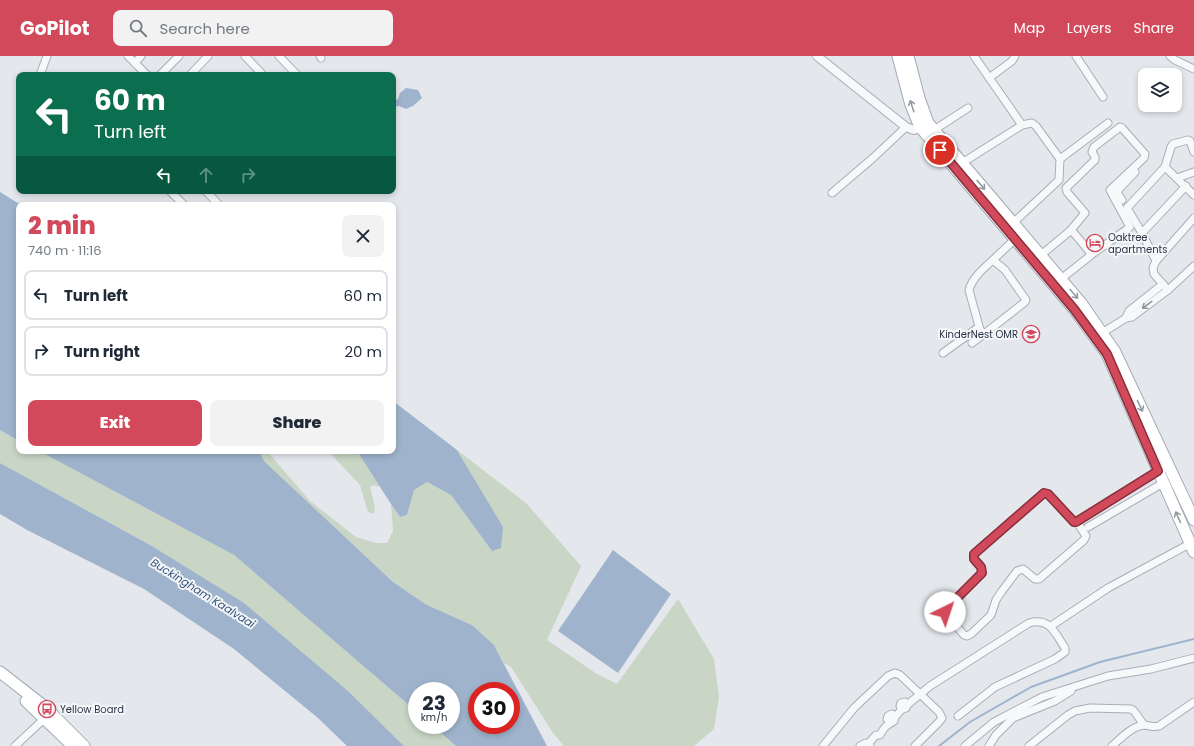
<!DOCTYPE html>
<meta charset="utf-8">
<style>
:root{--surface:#fff;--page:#f2f2f3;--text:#1f2937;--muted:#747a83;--line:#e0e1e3;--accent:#d1495b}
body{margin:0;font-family:Poppins,sans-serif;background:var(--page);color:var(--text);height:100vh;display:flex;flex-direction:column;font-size:15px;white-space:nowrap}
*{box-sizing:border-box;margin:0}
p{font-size:13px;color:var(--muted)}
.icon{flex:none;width:22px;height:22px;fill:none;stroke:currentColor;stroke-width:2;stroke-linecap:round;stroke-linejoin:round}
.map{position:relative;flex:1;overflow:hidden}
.panel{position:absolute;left:16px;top:146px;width:380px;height:252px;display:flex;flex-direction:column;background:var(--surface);border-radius:8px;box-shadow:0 2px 6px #0003}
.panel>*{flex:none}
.guide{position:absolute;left:16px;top:16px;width:380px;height:122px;border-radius:8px;box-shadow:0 2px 6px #0003;background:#0b6e4f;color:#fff;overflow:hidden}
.tools{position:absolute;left:1138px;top:12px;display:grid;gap:8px}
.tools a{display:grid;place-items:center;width:44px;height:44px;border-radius:8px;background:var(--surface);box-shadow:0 2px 6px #0003;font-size:20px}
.speed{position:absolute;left:408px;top:626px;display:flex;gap:8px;font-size:20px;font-weight:700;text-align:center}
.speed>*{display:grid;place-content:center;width:52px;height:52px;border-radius:50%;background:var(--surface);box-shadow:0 2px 6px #0003;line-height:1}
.speed small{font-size:10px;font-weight:400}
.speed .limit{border:6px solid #d22;background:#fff;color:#111}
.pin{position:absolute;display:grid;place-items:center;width:34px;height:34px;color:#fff;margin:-17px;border:2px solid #fff;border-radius:50%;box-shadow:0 1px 4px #0007}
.me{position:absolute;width:44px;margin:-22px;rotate:41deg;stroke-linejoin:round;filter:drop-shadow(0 0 3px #0008)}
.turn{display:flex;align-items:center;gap:14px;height:84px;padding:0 12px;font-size:18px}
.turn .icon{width:52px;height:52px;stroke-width:2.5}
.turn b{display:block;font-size:28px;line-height:34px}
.lanes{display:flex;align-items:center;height:38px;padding:0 12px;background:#0003;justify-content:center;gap:20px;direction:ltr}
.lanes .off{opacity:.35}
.round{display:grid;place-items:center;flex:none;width:42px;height:42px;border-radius:8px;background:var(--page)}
.overview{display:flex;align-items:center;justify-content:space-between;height:68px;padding:0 12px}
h1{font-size:24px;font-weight:800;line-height:30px;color:var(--accent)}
.button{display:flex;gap:8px;margin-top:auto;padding:8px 12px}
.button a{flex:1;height:46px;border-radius:8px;background:var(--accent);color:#fff;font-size:16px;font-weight:800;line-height:46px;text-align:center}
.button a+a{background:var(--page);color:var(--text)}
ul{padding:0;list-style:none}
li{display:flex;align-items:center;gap:12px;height:50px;margin:0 8px 6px;padding:0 4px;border:2px solid var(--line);border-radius:8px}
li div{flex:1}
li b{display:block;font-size:15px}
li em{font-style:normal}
header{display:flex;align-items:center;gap:24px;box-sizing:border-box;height:56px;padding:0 20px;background:var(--accent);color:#fff}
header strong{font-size:19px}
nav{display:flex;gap:22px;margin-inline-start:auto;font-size:14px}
.search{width:280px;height:36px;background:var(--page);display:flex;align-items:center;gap:10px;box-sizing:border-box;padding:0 14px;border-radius:8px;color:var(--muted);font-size:15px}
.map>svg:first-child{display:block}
.green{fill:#c9d6c5}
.water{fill:#9fb4cc;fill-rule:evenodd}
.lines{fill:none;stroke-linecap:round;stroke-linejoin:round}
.stream{stroke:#9fb4cc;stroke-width:2}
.minor-casing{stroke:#a9aeb7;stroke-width:9}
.tertiary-casing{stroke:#a9aeb7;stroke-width:10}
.primary-casing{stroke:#a3abb8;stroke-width:13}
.minor{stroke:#f7f8fa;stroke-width:7}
.tertiary{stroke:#f7f8fa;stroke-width:8}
.primary{stroke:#fff;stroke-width:11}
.oneway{stroke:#959aa2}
.oneway2{stroke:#9196a0}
.route-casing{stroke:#882f3b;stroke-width:10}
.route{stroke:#d1495b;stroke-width:7}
.labels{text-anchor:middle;stroke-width:4;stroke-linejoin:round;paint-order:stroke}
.poi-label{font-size:10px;fill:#2b3445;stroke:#f4f6f9;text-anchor:start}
.water-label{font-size:11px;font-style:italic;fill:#34527a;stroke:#f4f6f9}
</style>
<header>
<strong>GoPilot</strong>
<div class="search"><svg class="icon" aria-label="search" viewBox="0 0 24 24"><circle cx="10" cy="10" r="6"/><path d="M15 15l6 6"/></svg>Search here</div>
<nav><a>Map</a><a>Layers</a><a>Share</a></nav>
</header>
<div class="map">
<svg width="1194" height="690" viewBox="0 0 1194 690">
<rect width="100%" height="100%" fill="#e4e7ec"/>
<g class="green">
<path d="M0,374l19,11v10h20l195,104 183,157v13h15l24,21h-52l-56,-55 -105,-88 -91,-57 -152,-83z"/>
<path d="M457,394l69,53 55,63 -34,74 50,34 20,10 61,-85 36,60 5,38 -5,32 -20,17h-130l-11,-13 -42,-66 -7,-4 -10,-18 -22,-20 -45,-20 -34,-23 -129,-121 -5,-10h8l43,50 46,36 20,6h11l6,-12 -2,-27 9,13 7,-2 7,-26 13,-7 24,13 41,56 -16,-69z"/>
<path d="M328,395h29l23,36 -7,-2 -3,2 5,20 -1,7 -6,-2 -8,-27z"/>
</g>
<g class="water">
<path d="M406,32l12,2 4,8 -9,8 -7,3 -7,-3 -6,1v-6l5,-2 2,-6z"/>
<path d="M0,136l21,13h-2v236l-19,-11z"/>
<path d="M393,345l64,49 46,77 -2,21 -9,3 -41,-56 -24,-13 -13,8 -7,25 -7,2 -9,-13 -34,-53h36z"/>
<path d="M39,395h220l5,10 129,121 34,23 45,20 22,20 53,101h-91l-24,-21h19v-34h-34v21l-183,-157zM477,635h34v34h-34z"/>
<path d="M0,407l152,83 92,57 104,88 56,55h-57l-29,-28 -84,-69 -90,-60 -117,-59 -27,-16z"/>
<path d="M613,494l58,44 -53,79 -60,-42z"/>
</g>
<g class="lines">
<path class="stream" d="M939,690l31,-24 61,-35 69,-25 94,-23"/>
<defs>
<g id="minor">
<path d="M128,0l19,19"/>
<path d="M245,0l18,19"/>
<path d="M279,0l18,19"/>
<path d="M320,0l1,2"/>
<path d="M974,0l48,69 10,-2 4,3 24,33 -1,21 -46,43"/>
<path d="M1076,0l27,41"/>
<path d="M1170,0l5,4 19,9"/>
<path d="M135,7l6,-7"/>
<path d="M40,19l7,-19"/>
<path d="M160,19l19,-19"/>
<path d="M190,19l18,-19"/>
<path d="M989,22l23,-17 3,-5"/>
<path d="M934,74l34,-22"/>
<path d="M1060,103l48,-36"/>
<path d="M962,107l60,-38"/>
<path d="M1165,111l29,28"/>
<path d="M1177,122l17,-6"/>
<path d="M170,135l14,14"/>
<path d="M206,135l13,14"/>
<path d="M832,137l41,-35 33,-31"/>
<path d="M1122,144l-4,-6v-4l17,-18"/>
<path d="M1070,175l15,-18 -18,-21 -1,-4 29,-28v-3l-3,-5 2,-5 26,-20 2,1 23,26 -1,4 -34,32 20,37 -39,28"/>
<path d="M1142,177l-15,-25 38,-41 6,-20 2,-3 15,-4 2,1 4,11"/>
<path d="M1041,199l29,-24 3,1 16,19 1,3v2l-29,23"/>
<path d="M993,204l12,10 21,30 -1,2 -41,32 -4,-4 -11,-40c3,-12 15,-22 24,-30z"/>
<path d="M993,204l22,-21"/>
<path d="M1156,205l-14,-28 44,-47"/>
<path d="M1168,234l-14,-16 -1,-6 3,-7 38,-43"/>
<path d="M1126,262l3,-7 34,-27"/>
<path d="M1102,277l24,-15 6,-1 36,-27 26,-24"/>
<path d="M972,287l12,-9"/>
<path d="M943,297l36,-26"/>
<path d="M1077,466l9,14 -2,4 -45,39h-4l-12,-10 -6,2 -15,20 -6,9 -5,15 -20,19 -4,2 -3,-1 -18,-21 -1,-4 37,-37 -1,-6 -7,-8v-5l70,-61 4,1 26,28h2l82,-51 11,-4"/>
<path d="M1088,471l75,-44"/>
<path d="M1051,570l57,-38 85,-46"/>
<path d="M902,653l-2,-3 1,-3 4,-1 2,3"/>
<path d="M890,667l-3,-4 1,-3 4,-2 3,3"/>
<path d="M868,688l8,-9h4c4,-8 7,-10 14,-14l1,-4 7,-8 4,-1 1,-3 23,-19 99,-63c21,-6 26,10 36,25v4l-10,7 -60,28 -37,29"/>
<path d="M15,690l29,-27"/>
<path d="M823,690l31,-38 34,-32 7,-3 5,2 39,37 3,6 -3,4 -24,24"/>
<path d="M860,690l6,-3 4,3"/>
<path d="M965,690l29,-24 48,-25 66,-21 43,-7 43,-11"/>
<path d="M989,690l7,-11 17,-17 42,-17 16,-10"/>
<path d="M1029,690l39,-31 7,-4 15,-3 41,1 3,2 10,14"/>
<path d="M1112,690c8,-7 20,-20 32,-21 5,0 9,3 15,1l35,-24"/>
</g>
<path id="tertiary" d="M817,0l89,71 8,3 10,-5"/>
<g id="primary">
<path d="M898,0l13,49 9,22 154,182 33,45 87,198"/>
<path d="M908,0l11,42 9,25 153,180 34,49 79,168"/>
<path d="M0,616l45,35 39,39"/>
<path d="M26,645l47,45"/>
</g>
</defs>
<use href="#minor" class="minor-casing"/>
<use href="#tertiary" class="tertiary-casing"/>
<use href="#primary" class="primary-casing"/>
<use href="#minor" class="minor"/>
<use href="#tertiary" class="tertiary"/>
<use href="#primary" class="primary"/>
</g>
<defs><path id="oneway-shaft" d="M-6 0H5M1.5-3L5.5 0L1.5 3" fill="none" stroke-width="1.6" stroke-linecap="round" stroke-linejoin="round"/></defs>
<g class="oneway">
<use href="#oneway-shaft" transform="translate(912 50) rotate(-108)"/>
<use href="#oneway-shaft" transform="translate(981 129) rotate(50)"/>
<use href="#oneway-shaft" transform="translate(1074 238) rotate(50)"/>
<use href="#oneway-shaft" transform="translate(1140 350) rotate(65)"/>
<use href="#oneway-shaft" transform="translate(1178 461) rotate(-114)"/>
</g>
<use class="oneway2" href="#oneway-shaft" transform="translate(1147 249) rotate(143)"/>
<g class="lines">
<defs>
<path id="route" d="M940,94l134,159 33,45 51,117 -82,51h-2l-26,-28 -4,-1 -70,61v5l7,8 1,6 -35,35 -2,4"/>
</defs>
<use href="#route" class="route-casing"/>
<use href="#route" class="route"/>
</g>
<defs>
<symbol id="hotel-ring" viewBox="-11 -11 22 22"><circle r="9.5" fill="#f4f6f9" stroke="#d1495b" stroke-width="1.5"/><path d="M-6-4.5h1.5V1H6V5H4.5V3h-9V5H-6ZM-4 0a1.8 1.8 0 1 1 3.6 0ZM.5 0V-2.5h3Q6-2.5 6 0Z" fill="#d1495b"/></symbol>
<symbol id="school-ring" viewBox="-11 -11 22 22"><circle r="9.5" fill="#f4f6f9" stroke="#d1495b" stroke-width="1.5"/><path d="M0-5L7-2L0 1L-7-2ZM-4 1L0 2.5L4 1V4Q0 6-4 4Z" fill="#d1495b"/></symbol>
<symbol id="bus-ring" viewBox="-11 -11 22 22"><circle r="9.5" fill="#f4f6f9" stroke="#d1495b" stroke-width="1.5"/><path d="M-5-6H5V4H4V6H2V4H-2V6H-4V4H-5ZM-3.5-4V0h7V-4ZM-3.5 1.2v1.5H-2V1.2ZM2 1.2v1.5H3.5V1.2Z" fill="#d1495b"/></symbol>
</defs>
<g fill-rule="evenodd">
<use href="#hotel-ring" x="1085" y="177" width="20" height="20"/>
<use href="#school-ring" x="1021" y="268" width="20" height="20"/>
<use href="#bus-ring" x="37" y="643" width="20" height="20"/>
</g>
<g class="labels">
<g class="poi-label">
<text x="1108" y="185">Oaktree<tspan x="1108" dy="12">apartments</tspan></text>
<text x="1018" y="282" text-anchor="end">KinderNest OMR</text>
<text x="60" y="657">Yellow Board</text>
</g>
<g class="water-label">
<text transform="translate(203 537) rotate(32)" y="4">Buckingham Kaalvaai</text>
</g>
</g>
</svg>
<div class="tools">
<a><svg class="icon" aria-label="layers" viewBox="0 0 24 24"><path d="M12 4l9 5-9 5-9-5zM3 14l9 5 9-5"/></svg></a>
</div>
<div class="speed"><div>23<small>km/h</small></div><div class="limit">30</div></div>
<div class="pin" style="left:940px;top:94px;background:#d93025"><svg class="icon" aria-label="arrive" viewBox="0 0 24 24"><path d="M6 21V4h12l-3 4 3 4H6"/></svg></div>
<svg class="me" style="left:945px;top:556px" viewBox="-20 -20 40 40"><circle r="19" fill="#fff"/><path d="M0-13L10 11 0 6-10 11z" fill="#d1495b"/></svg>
<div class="guide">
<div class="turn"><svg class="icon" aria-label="left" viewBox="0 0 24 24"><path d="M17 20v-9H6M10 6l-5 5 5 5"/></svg><div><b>60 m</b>Turn left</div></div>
<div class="lanes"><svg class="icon" aria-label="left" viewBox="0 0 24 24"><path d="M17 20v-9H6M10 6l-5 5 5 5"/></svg><svg class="icon off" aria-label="ahead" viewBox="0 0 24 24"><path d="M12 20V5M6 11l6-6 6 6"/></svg><svg class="icon off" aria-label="right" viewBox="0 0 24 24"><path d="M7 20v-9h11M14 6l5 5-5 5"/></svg></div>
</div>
<section class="panel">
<div class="overview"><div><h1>2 min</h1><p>740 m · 11:16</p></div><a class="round"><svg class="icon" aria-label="close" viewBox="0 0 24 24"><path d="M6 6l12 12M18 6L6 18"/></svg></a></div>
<ul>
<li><svg class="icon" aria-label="left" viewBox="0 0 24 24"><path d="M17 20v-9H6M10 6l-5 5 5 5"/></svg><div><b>Turn left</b></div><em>60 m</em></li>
<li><svg class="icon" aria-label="right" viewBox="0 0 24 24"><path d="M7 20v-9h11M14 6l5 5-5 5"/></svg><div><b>Turn right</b></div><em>20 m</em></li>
</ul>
<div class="button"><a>Exit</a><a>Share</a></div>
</section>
</div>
